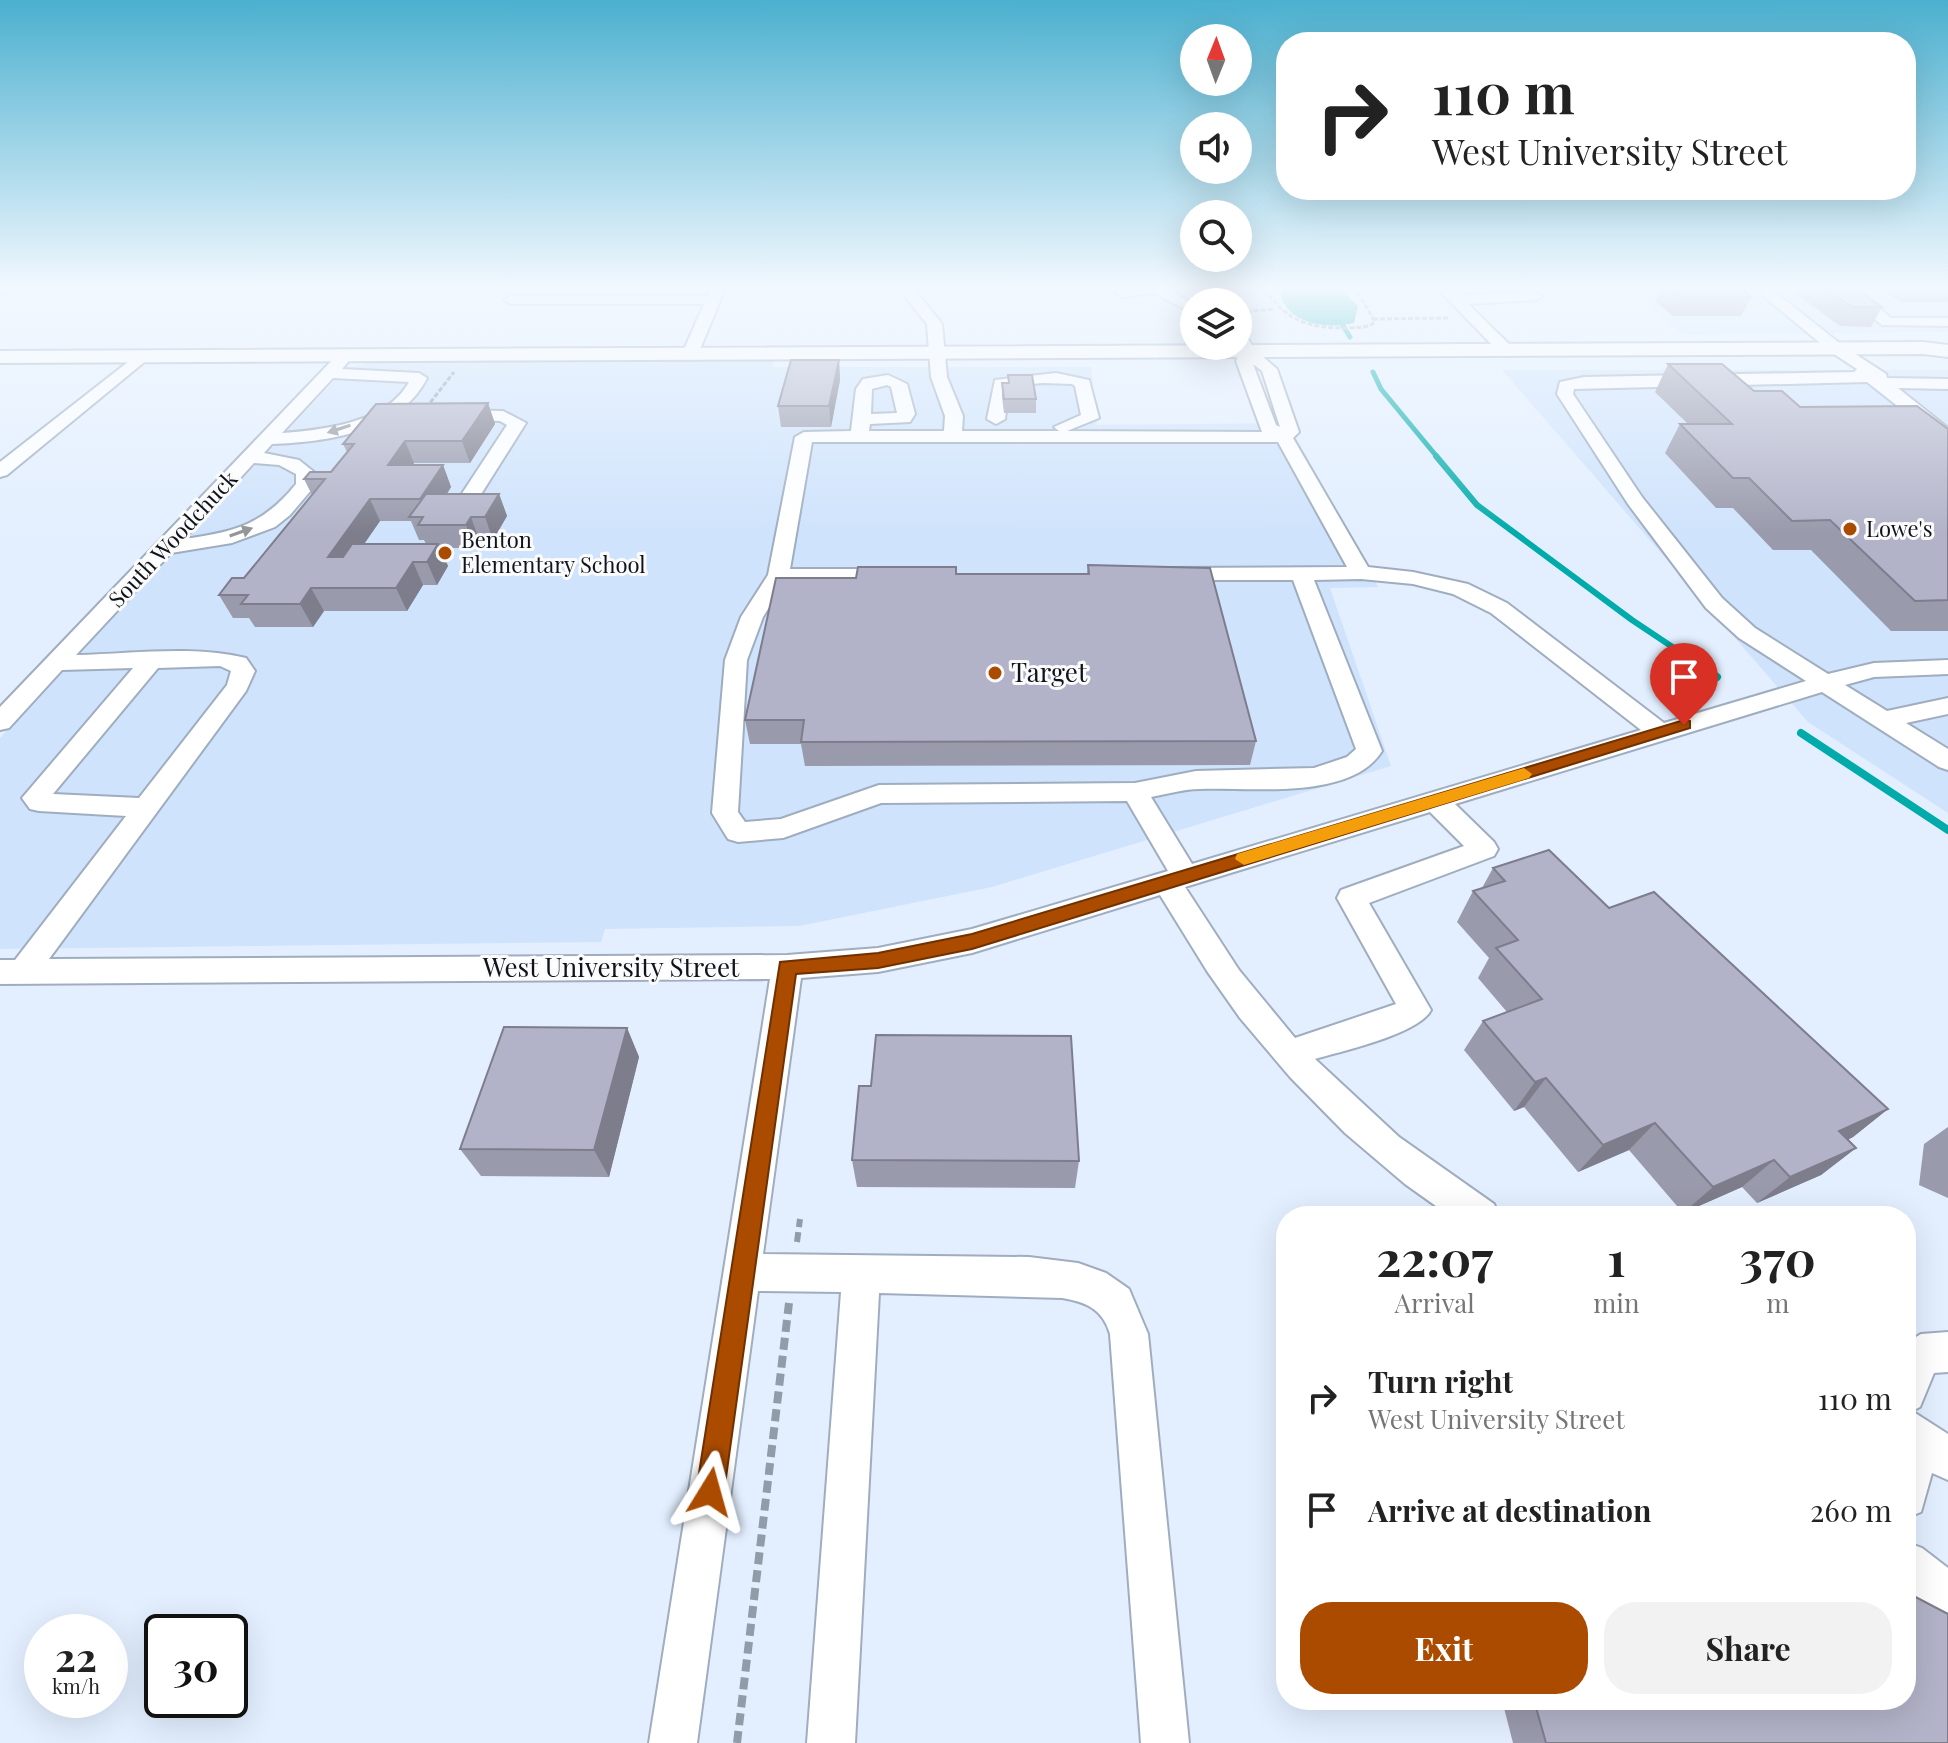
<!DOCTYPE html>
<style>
:root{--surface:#fff;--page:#f2f2f2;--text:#222;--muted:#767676;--accent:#ab4b00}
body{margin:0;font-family:"Playfair Display",serif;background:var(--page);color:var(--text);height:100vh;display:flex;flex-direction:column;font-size:30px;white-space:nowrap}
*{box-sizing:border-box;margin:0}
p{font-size:26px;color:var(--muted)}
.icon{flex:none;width:44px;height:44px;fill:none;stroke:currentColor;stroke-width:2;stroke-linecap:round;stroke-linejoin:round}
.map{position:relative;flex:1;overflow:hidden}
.panel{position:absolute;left:1276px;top:1206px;width:640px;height:504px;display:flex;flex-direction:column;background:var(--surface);border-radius:32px;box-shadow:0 8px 32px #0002}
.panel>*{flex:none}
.guide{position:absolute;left:1276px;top:32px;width:640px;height:168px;border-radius:32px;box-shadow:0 8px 32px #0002;background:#fff;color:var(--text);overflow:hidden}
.needle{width:52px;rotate:1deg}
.buttons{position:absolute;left:1180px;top:24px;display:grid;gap:16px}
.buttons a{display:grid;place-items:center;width:72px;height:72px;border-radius:50%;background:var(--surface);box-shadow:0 8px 32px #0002;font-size:40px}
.speed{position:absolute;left:24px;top:1614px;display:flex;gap:16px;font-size:40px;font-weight:700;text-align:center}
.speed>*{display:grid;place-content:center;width:104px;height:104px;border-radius:50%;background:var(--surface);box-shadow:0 8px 32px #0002;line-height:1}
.speed small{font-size:20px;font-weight:400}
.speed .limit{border:4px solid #111;border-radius:12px;background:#fff;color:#111}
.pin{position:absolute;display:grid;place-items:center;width:68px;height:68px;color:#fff;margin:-82px -34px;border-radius:50% 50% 50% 0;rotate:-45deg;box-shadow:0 0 8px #0007}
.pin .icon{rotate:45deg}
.me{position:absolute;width:88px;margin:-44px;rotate:8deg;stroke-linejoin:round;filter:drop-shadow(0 0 6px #0008)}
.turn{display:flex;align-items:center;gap:28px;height:168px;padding:0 24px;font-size:36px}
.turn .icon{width:104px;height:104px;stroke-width:2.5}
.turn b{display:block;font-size:56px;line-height:68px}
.eta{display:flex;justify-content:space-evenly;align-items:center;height:136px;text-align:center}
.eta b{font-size:48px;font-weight:700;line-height:56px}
.cta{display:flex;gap:16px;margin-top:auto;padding:16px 24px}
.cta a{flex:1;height:92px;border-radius:32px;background:var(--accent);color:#fff;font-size:32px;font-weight:700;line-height:92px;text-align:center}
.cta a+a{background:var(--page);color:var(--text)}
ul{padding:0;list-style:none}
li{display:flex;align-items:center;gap:24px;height:112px;padding:0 24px}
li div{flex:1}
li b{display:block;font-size:30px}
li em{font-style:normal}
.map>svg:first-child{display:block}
.built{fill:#cfe3fc}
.water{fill:#01aba9}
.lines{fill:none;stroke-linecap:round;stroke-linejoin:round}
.stream-far2{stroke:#01aba9;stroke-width:5}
.stream-far1{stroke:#01aba9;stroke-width:6}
.stream{stroke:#01aba9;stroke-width:8}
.minor-casing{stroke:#9fadbf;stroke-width:4}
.major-casing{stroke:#9fadbf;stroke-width:4}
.path-far2{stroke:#929ba8;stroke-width:3;stroke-dasharray:5 2;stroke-linecap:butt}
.path-far1{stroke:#929ba8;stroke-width:6;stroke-dasharray:10 5;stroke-linecap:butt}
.path{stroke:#929ba8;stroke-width:8;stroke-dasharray:12 6;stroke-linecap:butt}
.minor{fill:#fff;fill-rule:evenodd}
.major{fill:#fff;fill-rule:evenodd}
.wall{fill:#999aac;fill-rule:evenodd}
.shaded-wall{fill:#7d7d8c}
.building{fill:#b2b3c8;stroke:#7d7d8c;stroke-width:2}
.oneway{fill:#939598}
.route{fill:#ab4b00;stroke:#6f3100;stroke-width:2}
.slow{fill:#f59e0b}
.poi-dot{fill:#ab4b00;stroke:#fbfbfb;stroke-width:3}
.labels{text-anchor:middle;stroke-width:6;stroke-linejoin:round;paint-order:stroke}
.far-poi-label{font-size:22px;fill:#0f141b;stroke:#fbfbfb;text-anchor:start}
.far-street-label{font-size:22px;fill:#0f141b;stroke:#fbfbfb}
.poi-label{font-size:26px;fill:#0f141b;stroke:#fbfbfb;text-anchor:start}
.street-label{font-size:26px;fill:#0f141b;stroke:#fbfbfb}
</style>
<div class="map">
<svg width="1948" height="1743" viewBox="0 0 1948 1743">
<rect width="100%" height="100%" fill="#e3efff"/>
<g class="built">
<path d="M1783,289h165v43l-265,3 -44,-39 149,-2z"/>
<path d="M374,361h400l-1,6h318l6,58 191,-2 90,164 -48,1 61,178 -399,121 -193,39 -194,3 -4,13 -601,7v-211l345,-369z"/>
<path d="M1502,370h446v443l-140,-91z"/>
</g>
<path class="water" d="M1280,289h61l17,17 -4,17c-28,7 -72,0 -74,-34z"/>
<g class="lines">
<g class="stream-far2">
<path d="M1343,326l7,11"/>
<path d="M1373,372l8,17 57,69"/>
</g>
<path class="stream-far1" d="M1436,456l41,49 155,115 78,52"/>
<g class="stream">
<path d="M1707,670l10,7"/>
<path d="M1801,733l147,97"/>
</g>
<defs>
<g id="minor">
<path d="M0,289h11l-11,7z"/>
<path d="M711,289h14l-27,65 -8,5 -8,-5 22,-50h-193l-7,-4 7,-4h197z"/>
<path d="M899,289h15l28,35 5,53 16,39 -1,15h97l-5,-4 27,-12 -6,-29 -3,-2 -29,-1 -34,3 -4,33 -9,5 -9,-5 8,-39 61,-7 33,7 10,38 -32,13 195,1 -26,-71 4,-9 -3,-6 1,-18 5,2 11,19 23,20 22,63 -6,6 75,129 45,5 55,12 39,19 157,120 142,-42 -67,-43 -33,-30 -78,-104 -71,-110 3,-12 24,-5 270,-5 3,-3 -26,-17 -76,-63h16l72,57 43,28 1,4 61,1v10l-50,-1 50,40v14l-6,-1 -75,-59 -293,7 -1,5 69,103 80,101 33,30 73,46 46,-11 74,-3v14l-74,3 -29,8 42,26 61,-13v16l-42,9 42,26v21l-9,-3 -117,-75 -367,112 39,38 4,7 -4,7 -125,47 62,107c-12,24 -89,41 -116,49l84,78 95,67 5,12h-49l-45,-32 -60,-51 -55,-56 -50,-59 -33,-47 -47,-76 -188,58 -94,19 -77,6 -38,276 266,3 49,6 28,10 23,16 19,45 41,409h-48l-31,-409c-7,-25 -24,-32 -48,-36l-183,-5 -24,450h-48l34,-451 -83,-1 -61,452h-48l121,-764 -770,5v-24h15l111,-144 -87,-5 -9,-2 -8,-11 111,-130 -71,2 -53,58 -9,2v-23l340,-355 6,-2 8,5 -12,14 77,4 8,5c-27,54 -100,64 -155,66l-8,9 35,7 15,12 -2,17 -22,26 -15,12 -43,16 -61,10 -95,102c54,-1 117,-10 170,3l9,13 -9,20 -197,268 738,-4 91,-7 94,-19 196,-58 -41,-70 -246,2 -98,35 -45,4 -10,-3 -16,-26 13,-153 16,-43 27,-42 27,-138 9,-5 47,-1 5,-42 7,-10 25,-4 19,9 8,30 -5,8 -40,2 -1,7h75l1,-15 -14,-39 -4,-53zM1253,364l9,7 18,56 -4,-2zM333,378l76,4c-22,41 -86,48 -127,51zM887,385l4,2 6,26 -26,1 1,-25zM812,442h466l69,125 -175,1 -10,6 10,6h121l63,169 -9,8 -33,11 -118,3 -61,12 -256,2 -98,34 -36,3 -7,-10 9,-152 16,-43 22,-36h110l10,-6 -10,-6h-105zM254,463l25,2 17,9v10c-33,41 -62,48 -112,55zM1361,579l52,5 40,10 38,19 150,117 -449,134 -41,-67c16,-3 33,-8 49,-8 51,-2 151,12 182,-38l-68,-171zM220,666l11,5 -4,14 -88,113 -86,-4 105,-126zM1430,812l34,34 -123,44 -4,8 59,106 -101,34 -56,-68 -54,-83z"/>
<path d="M1119,289h49l26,15v10l-40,-21 -32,4 -7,-4z"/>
<path d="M1438,289h15l7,6 75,-3 7,4 -7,4 -67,4 45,44 2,3 -8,5 -6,-2z"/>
<path d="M1843,289h13l35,29h57v8l-66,-1 -38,-31z"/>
<path d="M142,351l6,2v6l-141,116 -7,2v-15z"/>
<path d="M455,410l48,1 23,12 -48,76 -7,2 -10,-6 46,-70 -7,-4 -51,-2 -3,-4 3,-4z"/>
<path d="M1948,1332v40l-14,1 -14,34 -8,4 36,23v46l-16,-7 -11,39 -15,6v-175l15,-9z"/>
<path d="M1906,1542l16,6 26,20v51l-16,-7 -26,-20z"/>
</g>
<path id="major" d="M1923,342l25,3v12l-25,-3 -1923,9v-12z"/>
</defs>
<use href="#minor" class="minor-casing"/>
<use href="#major" class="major-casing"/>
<g class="path-far2">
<path d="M1265,289c20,31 44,39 80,39 11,-1 21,1 30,-6l-19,-33"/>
<path d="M1241,316l10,-5 24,-2"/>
<path d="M1373,319l75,-1"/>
<path d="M426,408l28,-36"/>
</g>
<path class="path-far1" d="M797,1242l3,-23"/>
<path class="path" d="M737,1743l52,-440"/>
<use href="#minor" class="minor"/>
<use href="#major" class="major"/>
</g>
<g class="wall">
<path d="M1661,289h81l9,8 -10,19h-68l-18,-15z"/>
<path d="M1797,289h68l-2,4 19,14 -11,20 -31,-1 -45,-33z"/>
<path d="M1882,289h66v13h-47z"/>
<path d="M839,360l1,20 -9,47h-50l-3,-21z"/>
<path d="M1668,364l132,43 148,22v202h-57l-80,-81h-38l-40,-42h-17l-51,-55 15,-29h8l-33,-32z"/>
<path d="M1008,375l28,24v14h-32l-2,-16v-14h6z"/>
<path d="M488,403l7,21 -25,39h-56l-1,2h30l8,22 -4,7h52l8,22 -14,24h-14l-5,8h-34l8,18 -11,19h-14l-16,26h-83l-11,16h-58l-6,-9h-16l-14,-23 25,-17 68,-83 -8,-16 27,-7 16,-20 -4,-8zM380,521h31l8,19h5l2,4h-62z"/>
<path d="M1088,565l168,176 -6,24 -445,1 -4,-22h-51l-5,-24 111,-142 100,-4h131z"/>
<path d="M1493,868l116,40 279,201 -35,28 -5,3 8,8 -35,27 -64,28 -15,-16 -59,26 -54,-63 -51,22 -54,-65 -10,4 -50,-61 19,-29 24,-9 -29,-34 11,-20 -32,-36 16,-31 9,-3z"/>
<path d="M627,1028l12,29 -30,120 -128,-1 -21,-27z"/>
<path d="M1948,1127v71l-29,-13 5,-41z"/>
<path d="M852,1160l227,1 -4,27 -218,-1z"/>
<path d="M1502,1700h404l42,43h-435z"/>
</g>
<g class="shaded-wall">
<path d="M839,360l1,20 -9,47 -2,-21z"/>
<path d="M488,403l7,21 -25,39 -8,-22z"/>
<path d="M405,441l9,22 -17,24 -9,-22z"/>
<path d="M443,465l8,22 -22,34 -9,-22z"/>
<path d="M499,494l8,22 -14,24 -8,-23z"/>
<path d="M370,499l10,22 -41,59 -11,-23z"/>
<path d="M471,517l8,23 -5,8 -8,-23z"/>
<path d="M438,544l10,22 -11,19 -10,-23z"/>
<path d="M413,562l10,23 -16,26 -11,-23z"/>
<path d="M311,588l13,23 -11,16 -13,-23z"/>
<path d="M627,1028l12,29 -30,120 -15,-27z"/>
<path d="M1546,1078l-22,29 -10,4 21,-29z"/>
<path d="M1888,1109l-35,28 -47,22 33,-28z"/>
<path d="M1655,1123l-26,27 -51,22 25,-27z"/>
<path d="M1856,1148l-35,27 -64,28 33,-26z"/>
<path d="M1774,1160l-32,27 -59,26 30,-26z"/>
</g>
<g class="building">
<path d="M1673,289h69l9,8h-69z"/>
<path d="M1827,289h29l26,18h-30z"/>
<path d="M791,360h48l-10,46h-51z"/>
<path d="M1668,364h54l32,27h28l18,16 117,-1 31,23v171l-33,1 -85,-81 -38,1 -43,-43h-16l-53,-54h52z"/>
<path d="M1008,375h24l4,24h-32l-2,-16h7z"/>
<path d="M488,403l-26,38h-57l-17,24h55l-23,34h-50l-42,58h15l9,-13h86l-11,18h-14l-17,26h-85l-11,16h-59l7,-9h-29l13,-17h12l81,-99h-21l6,-7h21l23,-28h-11l33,-40z"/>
<path d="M426,494h73l-14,23h-14l-5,8h-48l5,-8h-14z"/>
<path d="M1088,565l122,3 46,173 -455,1 3,-22h-59l31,-142h80l2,-11h98v7h133z"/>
<path d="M1549,850l60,58 45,-16 234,217 -49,22 17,17 -66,29 -16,-17 -61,27 -58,-64 -52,22 -57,-67 -11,4 -52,-61 59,-22 -46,-51 22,-8 -45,-49 32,-10 -12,-13z"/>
<path d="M504,1027l123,1 -33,122 -134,-1z"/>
<path d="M876,1035l195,1 8,125 -227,-1 7,-74h12z"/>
<path d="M1906,1592l42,22v129h-402l-12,-43h372z"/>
</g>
<defs><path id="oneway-solid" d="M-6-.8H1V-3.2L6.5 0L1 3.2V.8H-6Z" transform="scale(2)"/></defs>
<g class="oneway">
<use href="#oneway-solid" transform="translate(339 429) rotate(162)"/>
<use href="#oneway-solid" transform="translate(241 532) rotate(-19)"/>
</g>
<linearGradient id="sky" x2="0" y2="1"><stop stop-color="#4bb0cf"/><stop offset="0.54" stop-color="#f2f8ff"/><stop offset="1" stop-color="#f2f8ff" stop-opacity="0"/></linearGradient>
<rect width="1948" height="533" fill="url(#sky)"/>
<path class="route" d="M1684,720l6,1v7l-718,221 -94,19 -82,6 -72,518 -4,10 -10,4 -10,-4 -4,-10 84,-530 98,-9 94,-19z"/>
<path class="slow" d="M1524,768l8,6 -3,4 -285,87 -9,-6 2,-5z"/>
<g class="poi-dot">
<circle cx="1850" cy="529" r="8"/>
<circle cx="445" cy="553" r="8"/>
<circle cx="995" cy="673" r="8"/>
</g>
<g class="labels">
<g class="far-poi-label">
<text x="1866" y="537">Lowe's</text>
<text x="461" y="548">Benton<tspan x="461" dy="25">Elementary School</tspan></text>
</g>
<g class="far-street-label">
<text transform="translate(173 539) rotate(-47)" y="8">South Woodchuck</text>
</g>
<g class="poi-label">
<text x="1011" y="682">Target</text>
</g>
<g class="street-label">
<text x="611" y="977">West University Street</text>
</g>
</g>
</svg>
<div class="buttons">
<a><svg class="needle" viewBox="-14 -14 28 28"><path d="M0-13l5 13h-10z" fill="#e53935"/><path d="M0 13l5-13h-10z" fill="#767676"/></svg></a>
<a><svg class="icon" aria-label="sound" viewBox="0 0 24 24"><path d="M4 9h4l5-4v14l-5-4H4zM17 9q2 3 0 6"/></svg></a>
<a><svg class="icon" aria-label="search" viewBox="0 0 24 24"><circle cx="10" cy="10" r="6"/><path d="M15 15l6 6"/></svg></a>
<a><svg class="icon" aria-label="layers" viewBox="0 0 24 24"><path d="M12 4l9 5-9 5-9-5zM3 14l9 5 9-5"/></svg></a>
</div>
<div class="speed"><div>22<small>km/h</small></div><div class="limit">30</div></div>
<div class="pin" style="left:1684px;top:725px;background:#d93025"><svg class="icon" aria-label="arrive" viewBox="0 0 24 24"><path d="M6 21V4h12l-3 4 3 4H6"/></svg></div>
<svg class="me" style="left:710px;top:1492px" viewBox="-20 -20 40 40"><path d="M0-17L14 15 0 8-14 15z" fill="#ab4b00" stroke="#fff" stroke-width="4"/></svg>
<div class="guide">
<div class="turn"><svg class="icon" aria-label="right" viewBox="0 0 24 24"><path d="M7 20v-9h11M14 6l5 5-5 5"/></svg><div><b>110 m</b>West University Street</div></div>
</div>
<section class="panel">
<div class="eta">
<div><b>22:07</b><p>Arrival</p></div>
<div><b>1</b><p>min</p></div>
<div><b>370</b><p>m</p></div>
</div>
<ul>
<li><svg class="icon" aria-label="right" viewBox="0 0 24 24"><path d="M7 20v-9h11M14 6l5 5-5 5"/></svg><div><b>Turn right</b><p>West University Street</p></div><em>110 m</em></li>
<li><svg class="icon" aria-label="arrive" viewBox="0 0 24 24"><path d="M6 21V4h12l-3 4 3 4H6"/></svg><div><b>Arrive at destination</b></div><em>260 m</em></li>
</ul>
<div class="cta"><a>Exit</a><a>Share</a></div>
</section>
</div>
